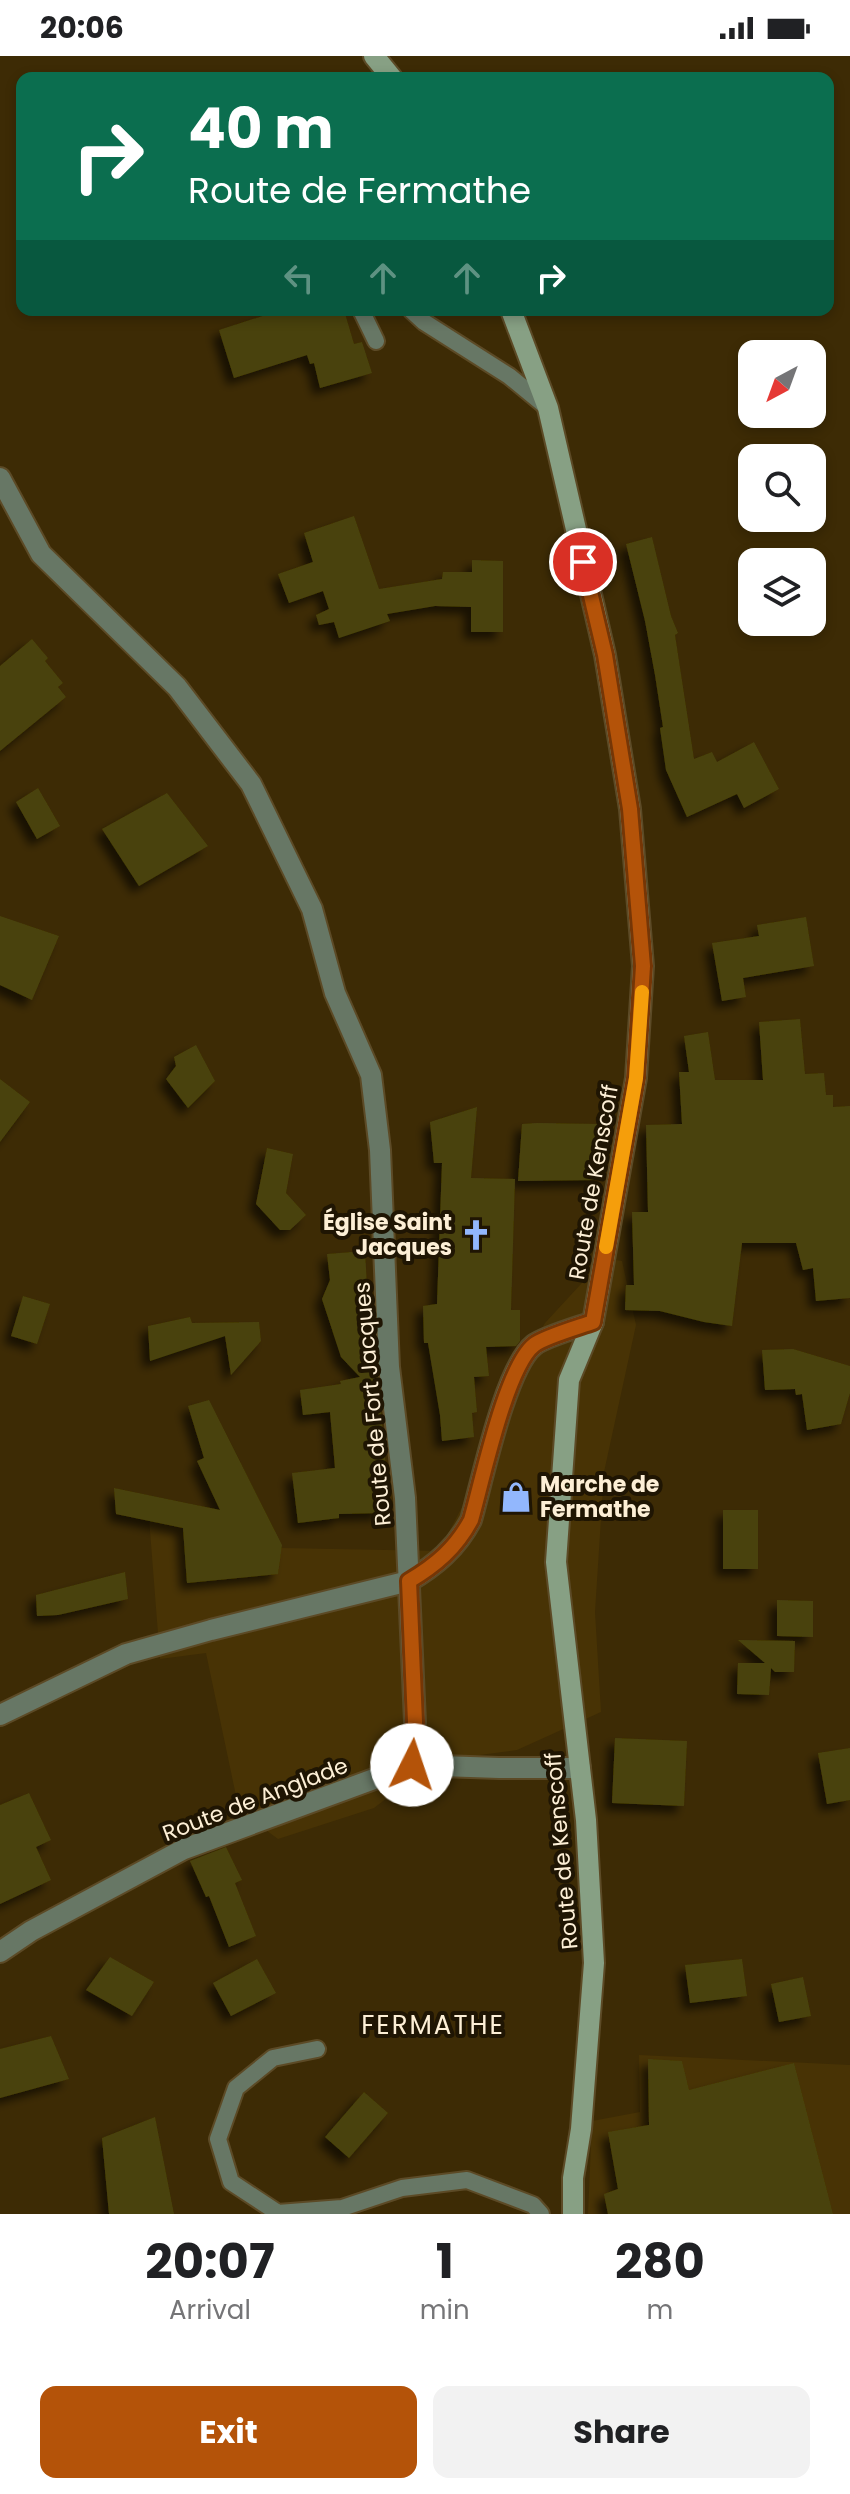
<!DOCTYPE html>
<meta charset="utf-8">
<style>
:root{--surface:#fff;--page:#f2f2f2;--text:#202124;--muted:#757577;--accent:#b45309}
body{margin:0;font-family:Poppins,sans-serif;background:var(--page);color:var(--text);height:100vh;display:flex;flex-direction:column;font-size:30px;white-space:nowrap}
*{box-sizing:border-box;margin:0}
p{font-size:26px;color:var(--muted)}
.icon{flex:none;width:44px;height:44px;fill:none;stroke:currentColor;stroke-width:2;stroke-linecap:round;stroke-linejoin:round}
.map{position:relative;height:2158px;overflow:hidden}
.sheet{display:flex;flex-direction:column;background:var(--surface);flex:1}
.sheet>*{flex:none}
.hud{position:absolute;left:16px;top:16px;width:818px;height:244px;border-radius:16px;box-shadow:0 4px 12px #0003;background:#0b6e4f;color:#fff;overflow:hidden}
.needle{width:52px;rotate:221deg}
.fabs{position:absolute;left:738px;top:284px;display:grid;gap:16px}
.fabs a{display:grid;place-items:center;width:88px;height:88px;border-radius:16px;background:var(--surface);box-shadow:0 4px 12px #0003;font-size:40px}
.pin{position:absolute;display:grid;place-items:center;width:68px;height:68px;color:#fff;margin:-34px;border:4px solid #fff;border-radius:50%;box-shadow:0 2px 8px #0007}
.me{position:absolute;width:88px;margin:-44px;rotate:4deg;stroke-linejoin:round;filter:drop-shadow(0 0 6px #0008)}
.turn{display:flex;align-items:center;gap:28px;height:168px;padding:0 40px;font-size:36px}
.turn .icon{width:104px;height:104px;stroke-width:2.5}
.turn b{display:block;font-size:56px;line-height:68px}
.lanes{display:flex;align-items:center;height:76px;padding:0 40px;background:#0003;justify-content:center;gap:40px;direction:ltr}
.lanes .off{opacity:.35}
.eta{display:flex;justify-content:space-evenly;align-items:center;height:136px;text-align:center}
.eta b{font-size:48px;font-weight:700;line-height:56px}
.button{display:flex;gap:16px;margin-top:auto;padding:16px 40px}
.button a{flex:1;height:92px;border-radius:16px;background:var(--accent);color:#fff;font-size:32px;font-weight:700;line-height:92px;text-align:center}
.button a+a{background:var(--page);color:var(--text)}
.status{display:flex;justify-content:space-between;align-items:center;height:56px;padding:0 40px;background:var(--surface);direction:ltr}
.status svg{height:22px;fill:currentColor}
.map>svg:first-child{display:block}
.built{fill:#483305}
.building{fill:#49420a;filter:url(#shadow)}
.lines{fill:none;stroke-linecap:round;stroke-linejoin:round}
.service-casing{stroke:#5c4a26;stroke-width:20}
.minor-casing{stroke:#5c4a26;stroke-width:24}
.tertiary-casing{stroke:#5c4a26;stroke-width:24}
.secondary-casing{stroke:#5c4a26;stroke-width:24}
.service{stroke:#677765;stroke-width:16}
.minor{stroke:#677765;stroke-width:20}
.tertiary{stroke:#677765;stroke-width:20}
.secondary{stroke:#87a084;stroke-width:20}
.route-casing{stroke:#753606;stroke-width:20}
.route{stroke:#b45309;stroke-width:14}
.slow{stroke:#f59e0b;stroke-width:14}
.labels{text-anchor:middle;stroke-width:8;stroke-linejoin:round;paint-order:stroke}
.street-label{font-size:22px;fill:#fdefd6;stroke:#1f1503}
.poi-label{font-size:22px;font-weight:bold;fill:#fdefd6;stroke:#1f1503;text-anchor:end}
.quarter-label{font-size:26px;letter-spacing:2px;fill:#fdefd6;stroke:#1f1503}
</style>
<div class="status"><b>20:06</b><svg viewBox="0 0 49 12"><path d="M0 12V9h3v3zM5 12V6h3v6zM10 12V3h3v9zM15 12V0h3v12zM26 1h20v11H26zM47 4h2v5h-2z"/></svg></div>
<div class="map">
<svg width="850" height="2158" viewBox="0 0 850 2158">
<defs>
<filter id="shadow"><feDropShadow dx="-7" dy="7" stdDeviation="4" flood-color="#0009"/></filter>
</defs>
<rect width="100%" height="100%" fill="#3d2b05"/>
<g class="built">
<path d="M605,1202l17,3 14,64 -32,147 -9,140 6,100 -84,38 -82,11 -61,47 -96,31 -39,-29 -33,-157 -46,6 -11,-141 132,30 158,3 46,-88 25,-84 35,-56z"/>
<path d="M639,1999l211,10v149h-262l4,-93 48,-9z"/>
</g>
<g class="building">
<path d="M281,254h63l10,34 8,-2 10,31 -52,15 -6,-25 -4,1 -3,-9 -73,23 -15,-48z"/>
<path d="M354,460l25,73 63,-10 1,-7h29v-12l31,1v71h-32v-25l-36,-1 -48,8 3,7 -51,17 -5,-16 -15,3 -3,-10 13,-6 -6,-18 -34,12 -11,-29 35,-12 -9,-29z"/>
<path d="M652,481l19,79 7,17 -3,2 19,124 18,-7 5,10 37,-20 25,47 -35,19 -7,-14 -50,23 -21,-47 -6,-42 3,-1 -8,-52 -10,-54 -19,-77z"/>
<path d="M32,583l16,19 -3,3 18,22 -5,4 8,10 -66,54v-85z"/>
<path d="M38,732l22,38 -23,13 -21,-37z"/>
<path d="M167,737l41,53 -69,40 -37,-57z"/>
<path d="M0,860l59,20 -27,64 -32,-15z"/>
<path d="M806,861l8,49 -71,12 3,19 -24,4 -10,-58 47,-7 -2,-11z"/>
<path d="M800,963l5,55 19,-1 2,22h7v12l17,-1v192l-34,3 -3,-33 -10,2 -7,-27h-54l-10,83 -28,-4 -44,-11 -35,-1 1,-25h8l-2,-73h16l-2,-87 36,-1 -3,-52h10l-5,-36 24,-4 7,48h48l-4,-58z"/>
<path d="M196,989l19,36 -27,27 -22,-29 10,-13 -2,-9z"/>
<path d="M0,1023l30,23 -30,40z"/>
<path d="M477,1051l-6,71 44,1 -4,131h9v31l-4,5 -30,1 3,29 -15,1 3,35 -5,1 2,24 -32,4 -2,-26 -12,-72h-4l-1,-37 14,-2 5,-141h-8l-4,-41z"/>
<path d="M537,1067l63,1v56l-82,1 4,-57z"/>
<path d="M267,1092l26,6 -7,39 20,22 -16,15h-10l-24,-26z"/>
<path d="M365,1195l4,69 6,22 12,138h-6l1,33 -43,1v4l-41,5 -6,-50 43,-5 -5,-56 -27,3 -3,-25 41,-6 -1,-3 20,-4 -19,-20 -19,-58 8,-19 -3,-26z"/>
<path d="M23,1240l27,8 -13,40 -26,-8z"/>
<path d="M190,1261l2,6 67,-1 2,19 -30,34 -6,-39 -75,25 -2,-35z"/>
<path d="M793,1293l57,17v27l-9,31 -34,6 -5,-36 -6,1 -1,-6 -30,1 -3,-40z"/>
<path d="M209,1344l73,145 -4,29 -91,9 -4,-55 -67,-14 -2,-26 106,22 -23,-49 7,-3 -16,-52z"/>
<rect x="723" y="1454" width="35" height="59"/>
<path d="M125,1516l3,27 -70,16 -21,1 -1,-21z"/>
<path d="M777,1544l36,1v36l-36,-1z"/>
<path d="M738,1584l57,1 -1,31h-19l-4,-4 -2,27 -32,-1 1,-31h27z"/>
<path d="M615,1682l72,3 -3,65 -72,-3z"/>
<path d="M850,1692v52l-23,4 -9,-51z"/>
<path d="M29,1737l22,47 -15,7 15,33 -51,24v-99z"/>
<path d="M226,1791l16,33 -7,3 21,53 -27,11 -20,-51 -3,1 -16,-36z"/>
<path d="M110,1901l44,25 -22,34 -46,-26z"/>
<path d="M257,1903l19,34 -45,23 -18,-33z"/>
<path d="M742,1903l5,37 -57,7 -5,-38z"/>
<path d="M803,1921l8,39 -32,6 -8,-38z"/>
<path d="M51,1980l18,43 -69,19v-49z"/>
<path d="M648,2003l34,2 7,29 105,-27 39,151h-225l-4,-20 14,-5 -10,-57 41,-7z"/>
<path d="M364,2036l24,21 -39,45 -24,-21z"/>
<path d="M155,2061l19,97h-65l-7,-76z"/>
</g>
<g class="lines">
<defs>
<g id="service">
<path d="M361,254l15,31"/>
<path d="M411,254l13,12 85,54 39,32"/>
<path d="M317,1993l-44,9 -37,30 -18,51 13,43 47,31 64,-5 60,-20 65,-8 66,25 8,9"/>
</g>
<path id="minor" d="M0,1659l126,-61 85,-24 198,-49c27,-16 47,-33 62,-61 11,-38 34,-152 63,-175 10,-8 45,-18 59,-23"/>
<g id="tertiary">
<path d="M0,422l41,76 136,133 74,97 61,125 23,84 36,82 9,75 9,217 16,131 10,224 -3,43 -228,84 -153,82 -31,21"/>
<path d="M412,1709l87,3h81"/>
</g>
<g id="secondary">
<path d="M374,0l18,22"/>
<path d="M511,254l37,98 57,247 25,154 13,157 -7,112 -43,244 -24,58 -13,182 30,258 8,143 -13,166 -8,49v36"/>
</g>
</defs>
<use href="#service" class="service-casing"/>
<use href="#minor" class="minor-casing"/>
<use href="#tertiary" class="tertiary-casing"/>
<use href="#secondary" class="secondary-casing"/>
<use href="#service" class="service"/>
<use href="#minor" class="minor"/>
<use href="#tertiary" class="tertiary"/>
<use href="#secondary" class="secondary"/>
</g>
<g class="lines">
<defs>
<path id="route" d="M412,1709l3,-43 -6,-141c27,-16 47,-33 62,-61 11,-38 35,-153 63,-175 10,-8 45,-18 59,-23l43,-244 7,-112 -13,-157 -25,-154 -22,-93"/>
</defs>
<use href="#route" class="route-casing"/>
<use href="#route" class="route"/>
<path class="slow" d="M606,1191l30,-169 6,-86"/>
</g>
<defs>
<symbol id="church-bare" viewBox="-9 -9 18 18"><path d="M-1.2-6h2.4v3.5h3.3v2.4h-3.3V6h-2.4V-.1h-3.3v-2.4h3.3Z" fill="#92b7fd" stroke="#1f1503" stroke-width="2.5" paint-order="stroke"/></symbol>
<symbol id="shop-bare" viewBox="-9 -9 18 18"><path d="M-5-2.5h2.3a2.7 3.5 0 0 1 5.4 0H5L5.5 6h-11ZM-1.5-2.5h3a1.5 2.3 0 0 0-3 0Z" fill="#92b7fd" stroke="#1f1503" stroke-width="2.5" paint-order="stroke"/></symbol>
</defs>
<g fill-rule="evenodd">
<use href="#church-bare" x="454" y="1157" width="44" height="44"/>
<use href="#shop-bare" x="494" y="1419" width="44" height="44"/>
</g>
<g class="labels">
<g class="street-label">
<text transform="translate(593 1126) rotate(-80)" y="8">Route de Kenscoff</text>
<text transform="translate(372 1348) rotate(-95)" y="8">Route de Fort Jacques</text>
<text transform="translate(255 1743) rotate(-21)" y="8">Route de Anglade</text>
<text transform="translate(561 1795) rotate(-95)" y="8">Route de Kenscoff</text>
</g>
<g class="poi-label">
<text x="452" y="1174">Église Saint<tspan x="452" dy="25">Jacques</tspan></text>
<text x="540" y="1436" text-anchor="start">Marche de<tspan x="540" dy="25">Fermathe</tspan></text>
</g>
<g class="quarter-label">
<text x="433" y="1978">FERMATHE</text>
</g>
</g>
</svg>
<div class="fabs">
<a><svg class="needle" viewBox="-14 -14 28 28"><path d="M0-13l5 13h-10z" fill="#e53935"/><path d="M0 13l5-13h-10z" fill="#757577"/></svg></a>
<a><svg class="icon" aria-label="search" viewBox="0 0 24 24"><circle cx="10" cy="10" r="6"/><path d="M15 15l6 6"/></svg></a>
<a><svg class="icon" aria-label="layers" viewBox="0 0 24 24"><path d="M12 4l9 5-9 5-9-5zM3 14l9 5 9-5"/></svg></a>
</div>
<div class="pin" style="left:583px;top:506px;background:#d93025"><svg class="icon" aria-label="arrive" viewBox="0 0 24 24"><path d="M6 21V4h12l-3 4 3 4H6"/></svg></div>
<svg class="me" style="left:412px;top:1709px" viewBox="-20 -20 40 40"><circle r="19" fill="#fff"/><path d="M0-13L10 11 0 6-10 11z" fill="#b45309"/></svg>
<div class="hud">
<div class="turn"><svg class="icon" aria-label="right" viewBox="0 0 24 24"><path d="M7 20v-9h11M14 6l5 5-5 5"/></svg><div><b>40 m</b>Route de Fermathe</div></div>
<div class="lanes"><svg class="icon off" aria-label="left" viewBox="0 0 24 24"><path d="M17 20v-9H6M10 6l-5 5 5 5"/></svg><svg class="icon off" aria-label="ahead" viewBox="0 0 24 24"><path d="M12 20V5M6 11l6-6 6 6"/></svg><svg class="icon off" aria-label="ahead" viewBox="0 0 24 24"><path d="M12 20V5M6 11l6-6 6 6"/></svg><svg class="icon" aria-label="right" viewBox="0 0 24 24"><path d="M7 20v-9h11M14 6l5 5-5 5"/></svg></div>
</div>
</div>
<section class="sheet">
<div class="eta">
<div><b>20:07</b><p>Arrival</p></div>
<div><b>1</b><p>min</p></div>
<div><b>280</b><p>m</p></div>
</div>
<div class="button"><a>Exit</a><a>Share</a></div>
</section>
